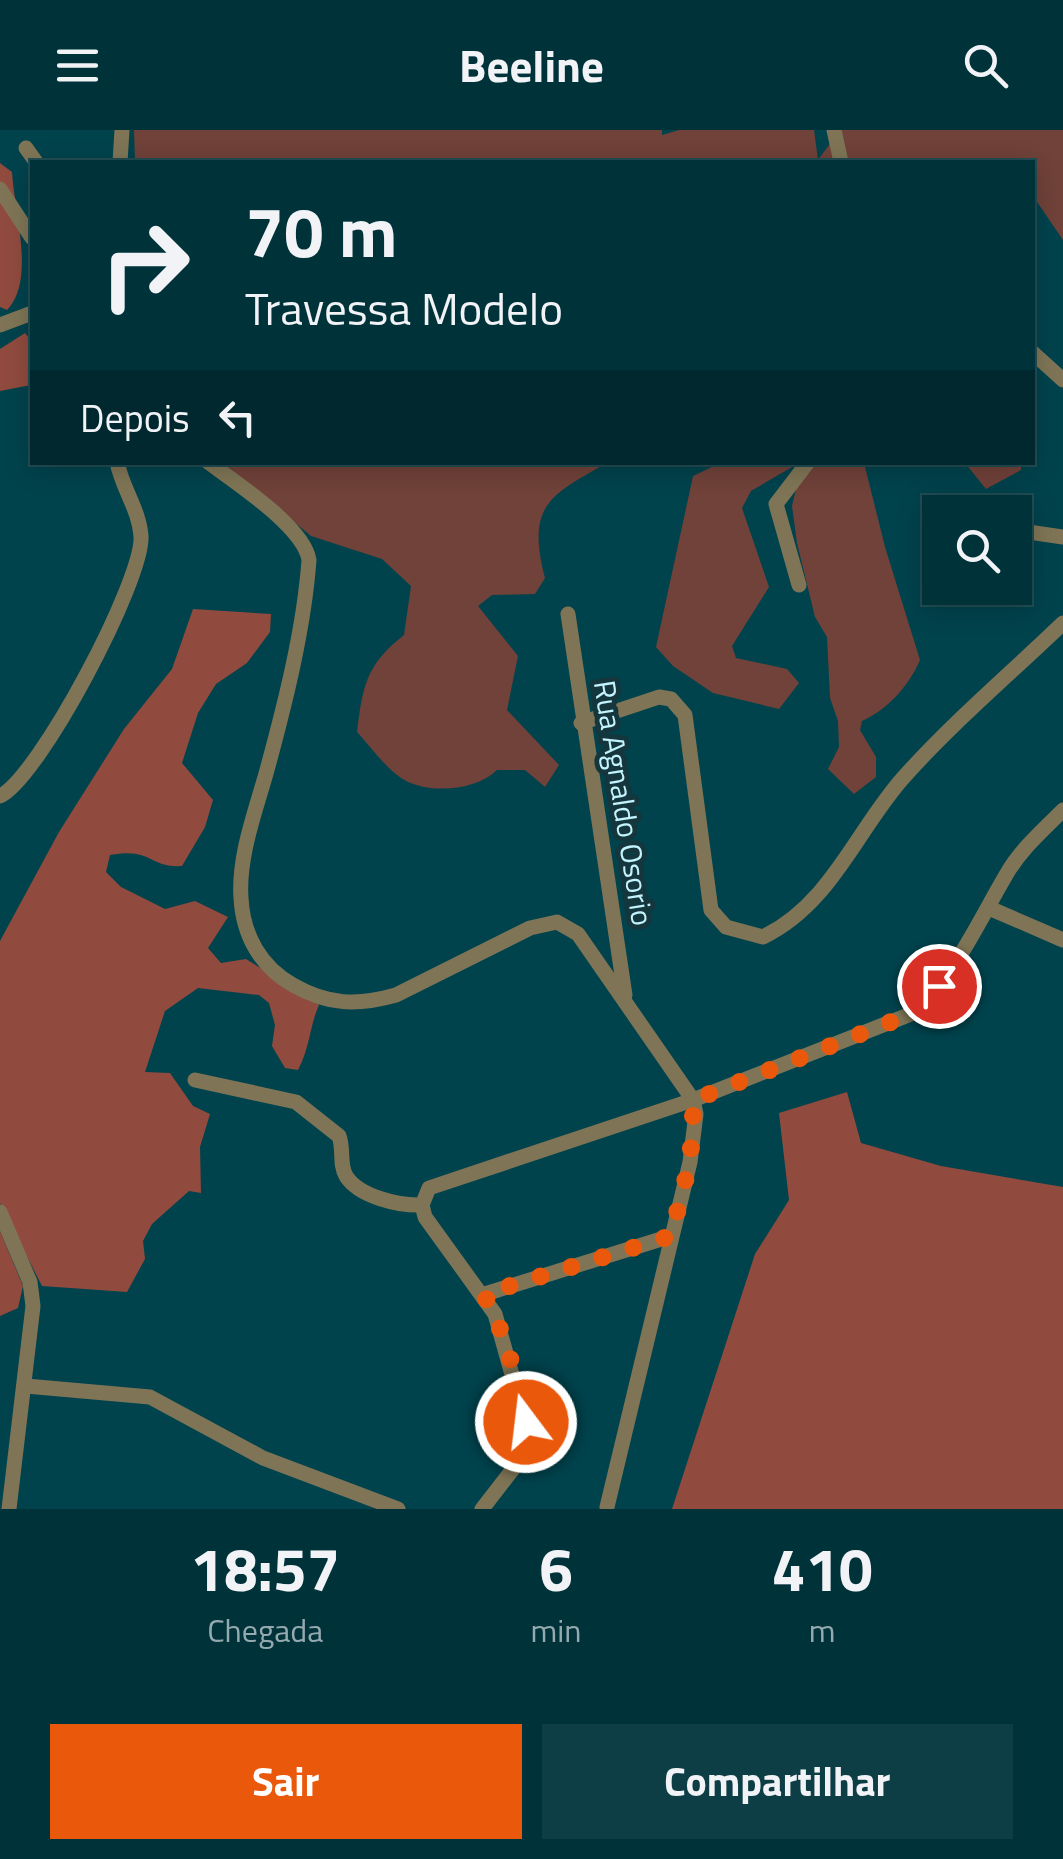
<!DOCTYPE html>
<html lang="pt">
<style>
:root{--surface:#00323a;--page:#0e3e45;--text:#f1f3f6;--muted:#95aaaf;--line:#224d54;--accent:#ea580c}
body{margin:0;font-family:"Titillium Web",sans-serif;background:var(--page);color:var(--text);height:100vh;display:flex;flex-direction:column;font-size:38px;white-space:nowrap}
*{box-sizing:border-box;margin:0}
p{font-size:32px;color:var(--muted)}
.icon{flex:none;width:55px;height:55px;fill:none;stroke:currentColor;stroke-width:2;stroke-linecap:round;stroke-linejoin:round}
.map{position:relative;height:1379px;overflow:hidden}
.panel{display:flex;flex-direction:column;background:var(--surface);flex:1}
.panel>*{flex:none}
.hud{position:absolute;left:30px;top:30px;width:1005px;height:305px;border-radius:0px;box-shadow:0 5px 25px #0003,0 0 0 2px var(--line);background:#00323a;color:var(--text);overflow:hidden}
.fabs{position:absolute;left:922px;top:365px;display:grid;gap:20px}
.fabs a{display:grid;place-items:center;width:110px;height:110px;border-radius:0px;background:var(--surface);box-shadow:0 5px 25px #0003,0 0 0 2px var(--line);font-size:50px}
.pin{position:absolute;display:grid;place-items:center;width:85px;height:85px;color:#fff;margin:-42px;border:5px solid #fff;border-radius:50%;box-shadow:0 2px 10px #0007}
.me{position:absolute;width:110px;margin:-55px;rotate:345deg;stroke-linejoin:round;filter:drop-shadow(0 0 8px #0008)}
.turn{display:flex;align-items:center;gap:35px;height:210px;padding:0 50px;font-size:45px}
.turn .icon{width:130px;height:130px;stroke-width:2.5}
.turn b{display:block;font-size:70px;line-height:85px}
.then{display:flex;align-items:center;height:95px;padding:0 50px;background:#0003;gap:20px;font-size:38px}
.eta{display:flex;justify-content:space-evenly;align-items:center;height:170px;text-align:center}
.eta b{font-size:60px;font-weight:700;line-height:70px}
.primary-button{display:flex;gap:20px;margin-top:auto;padding:20px 50px}
.primary-button a{flex:1;height:115px;border-radius:0px;background:var(--accent);color:#fff;font-size:40px;font-weight:700;line-height:115px;text-align:center}
.primary-button a+a{background:var(--page);color:var(--text)}
header{display:flex;justify-content:space-between;align-items:center;height:130px;padding:0 50px;background:var(--surface);font-size:45px;font-weight:700}
.map>svg:first-child{display:block}
.green{fill:#704239}
.forest{fill:#904b3e}
.lines{fill:none;stroke-linecap:round;stroke-linejoin:round}
.minor{stroke:#7f7556;stroke-width:15}
.route{stroke:#ea580c;stroke-width:18;stroke-dasharray:0 32.4}
.labels{text-anchor:middle;stroke-width:10;stroke-linejoin:round;paint-order:stroke}
.street-label{font-size:30px;fill:#c3f3fd;stroke:#14363c}
</style>
<header><svg class="icon" aria-label="menu" viewBox="0 0 24 24"><path d="M4 6h16M4 12h16M4 18h16"/></svg>Beeline<svg class="icon" aria-label="search" viewBox="0 0 24 24"><circle cx="10" cy="10" r="6"/><path d="M15 15l6 6"/></svg></header>
<div class="map">
<svg width="1063" height="1379" viewBox="0 0 1063 1379">
<rect width="100%" height="100%" fill="#00434d"/>
<g class="green">
<path d="M134,0h528v5l17,-5h135l4,30 22,-30h223v110l-30,-44 -1,-34h-897z"/>
<path d="M223,333h384c-57,32 -81,42 -62,115l-10,16 -43,1 -14,11 40,50 -11,54 52,55 -14,22 -20,-17h-28c-21,21 -70,25 -96,8 -16,-11 -31,-32 -44,-46 6,-47 9,-67 47,-97l7,-49 -29,-27 -71,-23z"/>
<path d="M720,333h79l-48,28 -9,17 27,79 -37,59 4,12 51,11 12,14 -20,26 -66,-16 -40,-27 -17,-19 37,-171z"/>
<path d="M802,333h62l21,84 35,113c-11,26 -33,50 -58,61l-2,9 16,27v20l-22,17 -26,-25 11,-22 -1,-26 -8,-23 -3,-61 -12,-20 -18,-74 -5,-37z"/>
<path d="M965,333h56v7l-35,19z"/>
</g>
<g class="forest">
<path d="M0,33l12,9c2,39 24,109 -5,138l-7,-3z"/>
<path d="M25,203l7,9 -1,43 -31,6v-42z"/>
<path d="M193,479l78,5 -1,18 -23,31 -31,21 -18,29 -16,50 31,37 -8,27 -23,39c-33,2 -30,-19 -72,-11l-4,17 15,15 44,22 30,-8 33,16 -20,31 13,15 25,-4 73,46c-10,23 -8,39 -21,65l-13,-2 -13,-22 3,-21 -6,-22 -10,-8 -61,-7 -33,23 -20,61 25,1 23,33 17,8 -10,33 1,46 -12,-2 -37,33 -9,17 2,18 -18,33 -85,-6 -42,-83v-262l59,-109 65,-103 48,-60z"/>
<path d="M847,962l14,51 80,23 122,21v322h-391l83,-255 34,-54 -10,-87z"/>
<path d="M0,1101l23,55 -5,22 -18,8z"/>
</g>
<g class="lines">
<g class="minor">
<path d="M834,0l7,32"/>
<path d="M26,18l10,14"/>
<path d="M120,32l2,-32"/>
<path d="M0,59l32,49"/>
<path d="M0,195l32,-12"/>
<path d="M1032,222l31,28"/>
<path d="M208,332c27,20 96,65 101,98 -5,69 -24,144 -42,210 -11,40 -29,86 -26,128 2,38 20,69 52,87 35,20 64,21 103,10l134,-67 27,-6 21,12 115,166 3,14 -6,48 -83,345"/>
<path d="M1015,400l48,7"/>
<path d="M799,455l-23,-81 32,-42"/>
<path d="M568,484l57,381"/>
<path d="M581,593l78,-26 12,2 14,16 26,195 15,17 37,10c68,-33 93,-106 140,-159 49,-55 107,-104 160,-155"/>
<path d="M0,666c39,-18 144,-217 141,-260 -2,-27 -19,-48 -24,-74"/>
<path d="M989,778l74,32"/>
<path d="M195,950l101,22 43,34c5,13 0,28 7,40 13,21 54,30 76,29"/>
<path d="M0,1082l30,70 3,24 -24,203"/>
<path d="M485,1164l186,-58"/>
<path d="M26,1256l124,11 113,61 135,51"/>
<path d="M482,1379l31,-40 12,-48 -30,-107 -70,-97 -3,-12 7,-17 264,-88 223,-88c39,-38 63,-91 90,-137 14,-25 37,-45 57,-65"/>
</g>
</g>
<g class="lines">
<path class="route" d="M526,1292l-20,-80 -22,-48 187,-58 19,-74 4,-62 222,-88 23,-26"/>
</g>
<g class="labels">
<g class="street-label">
<text transform="translate(623 673) rotate(81)" y="10">Rua Agnaldo Osorio</text>
</g>
</g>
</svg>
<div class="fabs">
<a><svg class="icon" aria-label="search" viewBox="0 0 24 24"><circle cx="10" cy="10" r="6"/><path d="M15 15l6 6"/></svg></a>
</div>
<div class="pin" style="left:939px;top:856px;background:#d93025"><svg class="icon" aria-label="arrive" viewBox="0 0 24 24"><path d="M6 21V4h12l-3 4 3 4H6"/></svg></div>
<svg class="me" style="left:526px;top:1292px" viewBox="-20 -20 40 40"><circle r="17" fill="#ea580c" stroke="#fff" stroke-width="3"/><path d="M0-11L8 9 0 5-8 9z" fill="#fff"/></svg>
<div class="hud">
<div class="turn"><svg class="icon" aria-label="right" viewBox="0 0 24 24"><path d="M7 20v-9h11M14 6l5 5-5 5"/></svg><div><b>70 m</b>Travessa Modelo</div></div>
<div class="then">Depois<svg class="icon" aria-label="left" viewBox="0 0 24 24"><path d="M17 20v-9H6M10 6l-5 5 5 5"/></svg></div>
</div>
</div>
<section class="panel">
<div class="eta">
<div><b>18:57</b><p>Chegada</p></div>
<div><b>6</b><p>min</p></div>
<div><b>410</b><p>m</p></div>
</div>
<div class="primary-button"><a>Sair</a><a>Compartilhar</a></div>
</section>
